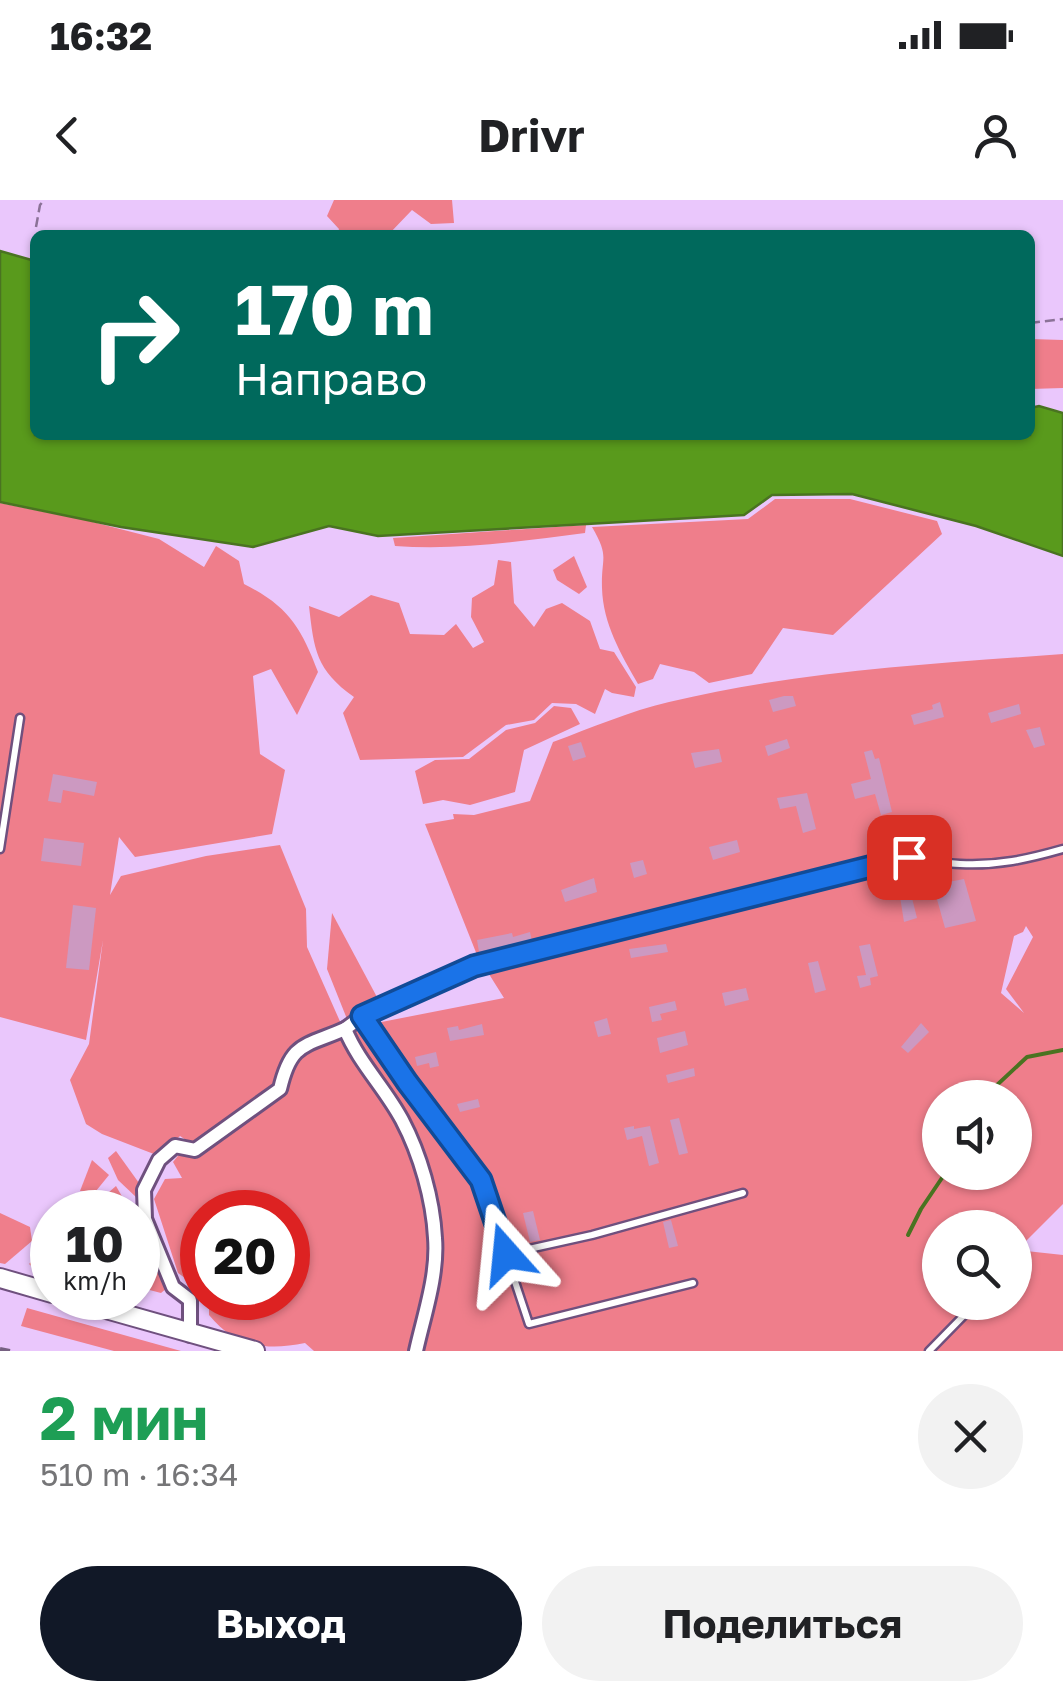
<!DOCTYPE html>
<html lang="ru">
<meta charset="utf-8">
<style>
:root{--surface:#fff;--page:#f2f2f2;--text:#202124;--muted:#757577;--accent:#111827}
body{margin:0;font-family:"Golos Text",sans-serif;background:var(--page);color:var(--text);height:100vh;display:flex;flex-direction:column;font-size:38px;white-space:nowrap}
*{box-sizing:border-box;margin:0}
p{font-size:32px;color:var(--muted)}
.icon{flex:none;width:55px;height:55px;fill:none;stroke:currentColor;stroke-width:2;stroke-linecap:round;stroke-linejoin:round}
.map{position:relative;height:1151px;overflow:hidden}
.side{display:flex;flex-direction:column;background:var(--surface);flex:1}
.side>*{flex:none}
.top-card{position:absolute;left:30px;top:30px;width:1005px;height:210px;border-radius:15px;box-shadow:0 2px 8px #0004;background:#00695c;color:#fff;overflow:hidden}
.tools{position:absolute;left:922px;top:880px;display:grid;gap:20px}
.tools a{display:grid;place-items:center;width:110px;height:110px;border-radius:50%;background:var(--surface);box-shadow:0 2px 8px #0004;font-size:50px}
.speed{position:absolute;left:30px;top:990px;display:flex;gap:20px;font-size:50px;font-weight:700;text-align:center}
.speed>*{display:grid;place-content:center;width:130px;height:130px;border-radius:50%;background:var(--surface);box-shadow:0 2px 8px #0004;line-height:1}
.speed small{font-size:25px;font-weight:400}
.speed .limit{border:15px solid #d22;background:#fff;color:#111}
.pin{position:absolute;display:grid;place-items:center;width:85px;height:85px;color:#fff;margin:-42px;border-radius:20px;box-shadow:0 5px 15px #0006}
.me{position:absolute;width:110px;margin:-55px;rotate:342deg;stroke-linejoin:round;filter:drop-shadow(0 0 8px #0008)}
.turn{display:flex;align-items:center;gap:35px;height:210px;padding:0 40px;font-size:45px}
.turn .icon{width:130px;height:130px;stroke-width:2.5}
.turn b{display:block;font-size:70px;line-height:85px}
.round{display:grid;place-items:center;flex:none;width:105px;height:105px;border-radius:52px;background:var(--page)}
.overview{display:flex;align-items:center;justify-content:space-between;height:170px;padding:0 40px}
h1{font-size:60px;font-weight:700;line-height:75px;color:#1e9e55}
.primary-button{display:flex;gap:20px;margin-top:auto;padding:20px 40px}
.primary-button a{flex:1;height:115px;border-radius:60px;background:var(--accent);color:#fff;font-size:40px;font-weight:700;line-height:115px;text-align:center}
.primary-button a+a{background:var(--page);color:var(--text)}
.status{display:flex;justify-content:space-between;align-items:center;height:70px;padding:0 50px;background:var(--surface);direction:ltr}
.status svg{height:28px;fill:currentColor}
header{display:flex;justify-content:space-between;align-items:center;height:130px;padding:0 40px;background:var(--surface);font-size:45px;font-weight:700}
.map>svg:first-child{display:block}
.green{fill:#ef7e8b;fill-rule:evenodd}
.water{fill:#599a1c;stroke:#4a7321;stroke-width:2.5}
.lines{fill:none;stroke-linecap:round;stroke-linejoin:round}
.stream{stroke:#4a7321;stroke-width:4}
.building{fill:#cc99c1}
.service-casing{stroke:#6f507e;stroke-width:11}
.minor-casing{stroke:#6f507e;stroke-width:18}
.secondary-casing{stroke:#6f507e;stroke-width:22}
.path{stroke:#8b7297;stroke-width:2.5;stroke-dasharray:10 5;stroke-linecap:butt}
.service{stroke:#fff;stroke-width:6}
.minor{stroke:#fff;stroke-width:12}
.secondary{stroke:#fff;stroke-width:18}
.rail{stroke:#766081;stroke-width:4;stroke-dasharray:12 12;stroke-linecap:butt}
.route-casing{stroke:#114b97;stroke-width:25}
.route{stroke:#1a73e8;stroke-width:18}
</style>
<div class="status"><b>16:32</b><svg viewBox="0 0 49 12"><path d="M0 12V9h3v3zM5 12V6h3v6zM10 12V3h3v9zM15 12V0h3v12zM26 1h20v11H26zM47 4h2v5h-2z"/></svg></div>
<header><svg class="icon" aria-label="back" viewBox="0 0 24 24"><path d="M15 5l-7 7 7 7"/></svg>Drivr<svg class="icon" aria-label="person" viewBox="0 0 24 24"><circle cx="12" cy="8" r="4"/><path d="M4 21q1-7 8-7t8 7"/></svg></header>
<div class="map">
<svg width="1063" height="1151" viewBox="0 0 1063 1151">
<rect width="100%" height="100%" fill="#eac7fc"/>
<g class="green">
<path d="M334,0h118l2,23 -23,1 -19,-14 -24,25h-51l2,-6 -12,-13z"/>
<path d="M1030,139l33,1v48l-33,1z"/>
<path d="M775,299h75l87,22 5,13 -109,101 -50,-7 -31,46 -43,9 -15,-11 -34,-8 -7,15 -15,5c-17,-30 -35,-60 -36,-96 -1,-32 8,-30 -10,-61l156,-8z"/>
<path d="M0,303l85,17 74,19 45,28 12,-21 23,15 5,23c44,22 57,43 74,88l-21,43 -26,-46 -18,7 7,78 25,16 -13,64 -137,23 -16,-20 -9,58 11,-19 85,-20 74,-11 26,64 1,38 47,106 49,71 21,60 9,62 -20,105h-99l-9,-8c-39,8 -70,4 -96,-28v-17h79v-86h-86v78l-24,-17 -24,-74 11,-20 17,-1 -9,-16 16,-20 -9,-6 -21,20 -57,-22 -16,-10 -16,-44 19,-36 14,-104 -17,100 -86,-23z"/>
<path d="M586,325l-1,8c-63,8 -127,18 -190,13l-2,-8z"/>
<path d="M574,356l13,31 -8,7 -22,-14 -4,-10z"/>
<path d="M498,360l13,2 3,41 20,24 12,-18 16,-6 28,18 10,28 14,3 22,35 -2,10 -22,-4 -7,-4 -10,25 -19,-10 -24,-1 -18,17 -28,5 -43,32 -103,3 -17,-47 11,-16c-38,-27 -40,-47 -45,-91l30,11 32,-22 28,8 11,31 34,1 12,-11 17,24 11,-6 -13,-25 1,-19 22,-13z"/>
<path d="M1063,454v550l-46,46 46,5v96h-643l16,-70 -12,-115 -69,-121 1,-18 148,-29 -27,-43 -52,-131 29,-5 -1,-5 21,1 56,-14 23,-59c38,-14 77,-31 116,-40 129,-31 262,-38 394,-48zM1026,726l7,11 -27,52 18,24 -23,-20 13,-57 9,-4zM940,898h75v74h-75zM940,1028h75v74h-75z"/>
<path d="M554,506l17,2 9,16 -56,26 -9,42 -45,13 -27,-5 -20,4 -8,-33 20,-11 34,-1 37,-29 29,-7z"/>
<path d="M332,713l46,86 -31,20 -20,-50z"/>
<path d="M116,951l28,39 -7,8 -19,-18 -10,-22z"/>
<path d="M92,960l17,15 -13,16h-16z"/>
<path d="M116,986l15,26h-45z"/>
<path d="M0,1013l30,14 2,14 -27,23 -5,-1z"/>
<path d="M138,1023l28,43 7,17 -12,10 -23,-6z"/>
<path d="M52,1043v40l-23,-19z"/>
<path d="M27,1108l154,43h-67l-93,-25z"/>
</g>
<path class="water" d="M0,51l35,10v174h995v-27l9,-2 24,7v143l-87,-30 -124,-32 -80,1 -28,20 -366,21 -49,-10 -76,21 -132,-20 -121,-25z"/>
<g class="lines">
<g class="stream">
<path d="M983,898l44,-41 36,-7"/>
<path d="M908,1035l13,-26 25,-37"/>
</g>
</g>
<g class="building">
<path d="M784,496h9l3,10 -23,6 -4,-12z"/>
<path d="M940,502l4,15 -30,8 -3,-10 22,-6 -1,-4z"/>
<path d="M1019,504l2,10 -30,9 -3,-10z"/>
<path d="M1040,527l5,18 -11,3 -8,-18z"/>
<path d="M787,539l3,9 -22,8 -3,-10z"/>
<path d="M581,542l5,15 -13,4 -5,-15z"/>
<path d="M719,549l3,13 -27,6 -4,-15z"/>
<path d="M872,550l3,9 4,-1 13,54 -11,3 -6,-21 -20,5 -4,-15 20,-5 -7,-27z"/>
<path d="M53,574l44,8 -3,14 -31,-6 -2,13 -13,-2z"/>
<path d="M807,593l9,36 -13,4 -7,-27 -16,3 -3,-11z"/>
<path d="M44,638l40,5 -3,23 -40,-5z"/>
<path d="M737,640l3,12 -27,8 -4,-13z"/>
<path d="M896,642l2,9 -27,6 -2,-8z"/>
<path d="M643,660l4,14 -13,4 -4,-15z"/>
<path d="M594,678l3,14 -32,10 -4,-12z"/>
<path d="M964,679l12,42 -31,7 -12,-43z"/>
<path d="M908,682l9,36 -13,4 -6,-38z"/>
<path d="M73,705l23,3 -7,62 -23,-2z"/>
<path d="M530,732l2,9 -53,11 -2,-12 35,-7 1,4z"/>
<path d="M666,744l2,8 -37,6 -2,-9z"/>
<path d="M870,744l8,32 -8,2 1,7 -11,3 -3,-12 9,-1 -7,-29z"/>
<path d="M818,761l8,29 -11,3 -7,-30z"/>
<path d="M746,788l3,12 -24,6 -3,-13z"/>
<path d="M675,801l2,9 -17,4 2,6 -10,2 -3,-15z"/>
<path d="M607,818l4,16 -13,3 -4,-15z"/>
<path d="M921,823l8,9 -21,21 -7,-6z"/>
<path d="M482,824l2,11 -34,6 -3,-13 11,-2 1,4z"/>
<path d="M685,831l3,14 -28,8 -3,-15z"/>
<path d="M436,852l3,14 -9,2 -1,-5 -12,3 -2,-9z"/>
<path d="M694,868l1,8 -27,7 -2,-8z"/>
<path d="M478,899l2,8 -20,5 -3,-8z"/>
<path d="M679,918l9,35 -9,2 -9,-35z"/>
<path d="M634,926v3l16,-3 9,37 -10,3 -7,-30 -15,4 -3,-12z"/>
<path d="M533,1011l7,29 -10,2 -7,-29z"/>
<path d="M671,1020l7,26 -9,2 -6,-26z"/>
</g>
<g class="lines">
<defs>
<g id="service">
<path d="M0,649l20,-131"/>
<path d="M506,1054l86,-19 151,-42"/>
<path d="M693,1083l-164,41 -48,-145 -91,-121 -27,-42 111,-50 414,-106c25,-3 47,3 72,4 37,2 68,-5 103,-15"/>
<path d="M929,1151l48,-49"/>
</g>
<g id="minor">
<path d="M363,816l-18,13c14,34 40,59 57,91 18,34 31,79 33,118 3,37 -11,77 -19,113"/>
<path d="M190,1135v-35l-17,-13 -28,-68 -1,-29 15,-30 16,-14 20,4 85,-61c11,-47 24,-42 65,-60"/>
</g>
<g id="secondary">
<path d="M0,1078l52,15"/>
<path d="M67,1098l188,53"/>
</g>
</defs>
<use href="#service" class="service-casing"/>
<use href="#minor" class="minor-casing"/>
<use href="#secondary" class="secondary-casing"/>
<g class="path">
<path d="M36,27l4,-22 4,-5"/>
<path d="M474,35h63"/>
<path d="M1030,123l33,-4"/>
</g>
<use href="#service" class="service"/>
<use href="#minor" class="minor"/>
<use href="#secondary" class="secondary"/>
<path class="rail" d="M0,1149l10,2"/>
</g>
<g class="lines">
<defs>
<path id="route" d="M506,1054l-25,-74 -74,-98 -45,-66 112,-50 435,-109"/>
</defs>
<use href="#route" class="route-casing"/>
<use href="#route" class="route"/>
</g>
</svg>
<div class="tools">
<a><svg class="icon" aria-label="sound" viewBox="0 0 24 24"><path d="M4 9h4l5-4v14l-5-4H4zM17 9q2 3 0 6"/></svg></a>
<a><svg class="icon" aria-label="search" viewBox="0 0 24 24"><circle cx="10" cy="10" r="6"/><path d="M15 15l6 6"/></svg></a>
</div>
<div class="speed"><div>10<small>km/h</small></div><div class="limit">20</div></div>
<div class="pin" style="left:909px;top:657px;background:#d93025"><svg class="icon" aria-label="arrive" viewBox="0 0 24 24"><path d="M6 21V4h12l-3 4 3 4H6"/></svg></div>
<svg class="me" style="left:506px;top:1054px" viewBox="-20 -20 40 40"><path d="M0-17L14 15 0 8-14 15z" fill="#1a73e8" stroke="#fff" stroke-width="4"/></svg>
<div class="top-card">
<div class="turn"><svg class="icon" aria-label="right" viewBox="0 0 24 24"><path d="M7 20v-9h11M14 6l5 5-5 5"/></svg><div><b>170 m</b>Направо</div></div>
</div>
</div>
<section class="side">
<div class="overview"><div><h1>2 мин</h1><p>510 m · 16:34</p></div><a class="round"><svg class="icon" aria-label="close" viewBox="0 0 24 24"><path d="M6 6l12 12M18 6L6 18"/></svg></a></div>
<div class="primary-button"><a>Выход</a><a>Поделиться</a></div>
</section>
